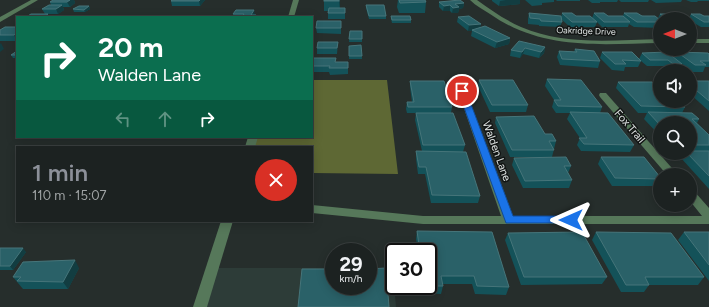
<!DOCTYPE html>
<meta charset="utf-8">
<style>
:root{--surface:#1c2221;--page:#292f2e;--text:#f1f3f6;--muted:#a0a4a5;--line:#3a3f3f;--accent:#8c9099}
body{margin:0;font-family:Figtree,sans-serif;background:var(--page);color:var(--text);height:100vh;display:flex;flex-direction:column;font-size:15px;white-space:nowrap}
*{box-sizing:border-box;margin:0}
p{font-size:13px;color:var(--muted)}
.icon{flex:none;width:22px;height:22px;fill:none;stroke:currentColor;stroke-width:2;stroke-linecap:round;stroke-linejoin:round}
.map{position:relative;flex:1;overflow:hidden}
.side{position:absolute;left:16px;top:146px;width:297px;height:76px;display:flex;flex-direction:column;background:var(--surface);border-radius:0px;box-shadow:0 2px 10px #0003,0 0 0 1px var(--line)}
.side>*{flex:none}
.guide{position:absolute;left:16px;top:16px;width:297px;height:122px;border-radius:0px;box-shadow:0 2px 10px #0003,0 0 0 1px var(--line);background:#0b6e4f;color:#fff;overflow:hidden}
.needle{width:26px;rotate:270deg}
.tools{position:absolute;left:653px;top:12px;display:grid;gap:8px}
.tools a{display:grid;place-items:center;width:44px;height:44px;border-radius:50%;background:var(--surface);box-shadow:0 2px 10px #0003,0 0 0 1px var(--line);font-size:20px}
.speed{position:absolute;left:325px;top:243px;display:flex;gap:8px;font-size:20px;font-weight:700;text-align:center}
.speed>*{display:grid;place-content:center;width:52px;height:52px;border-radius:50%;background:var(--surface);box-shadow:0 2px 10px #0003,0 0 0 1px var(--line);line-height:1}
.speed small{font-size:10px;font-weight:400}
.speed .limit{border:2px solid #111;border-radius:6px;background:#fff;color:#111}
.pin{position:absolute;display:grid;place-items:center;width:34px;height:34px;color:#fff;margin:-17px;border:2px solid #fff;border-radius:50%;box-shadow:0 1px 4px #0007}
.me{position:absolute;width:44px;margin:-22px;rotate:270deg;stroke-linejoin:round;filter:drop-shadow(0 0 3px #0008)}
.turn{display:flex;align-items:center;gap:14px;height:84px;padding:0 16px;font-size:18px}
.turn .icon{width:52px;height:52px;stroke-width:2.5}
.turn b{display:block;font-size:28px;line-height:34px}
.lanes{display:flex;align-items:center;height:38px;padding:0 16px;background:#0003;justify-content:center;gap:20px;direction:ltr}
.lanes .off{opacity:.35}
.round{display:grid;place-items:center;flex:none;width:42px;height:42px;border-radius:21px;background:var(--page)}
.head{display:flex;align-items:center;justify-content:space-between;height:68px;padding:0 16px}
h1{font-size:24px;font-weight:600;line-height:30px;color:var(--accent)}
.map>svg:first-child{display:block}
.built{fill:#2d3c38}
.forest{fill:#5e6834}
.lines{fill:none;stroke-linecap:round;stroke-linejoin:round}
.minor{fill:#56785a;fill-rule:evenodd}
.wall{fill:#145259}
.shaded-wall{fill:#123d41}
.building{fill:#2a6168;stroke:#46757a}
.route{fill:#1a73e8;stroke:#114b97}
.labels{text-anchor:middle;stroke-width:3;stroke-linejoin:round;paint-order:stroke}
.far-street-label{font-size:9px;fill:#dce1e0;stroke:#121514}
.street-label{font-size:11px;fill:#dce1e0;stroke:#121514}
</style>
<div class="map">
<svg width="709" height="307" viewBox="0 0 709 307">
<rect width="100%" height="100%" fill="#262e2c"/>
<path class="built" d="M212,268h122v18h34v-17h25l3,38h-196z"/>
<path class="forest" d="M312,80h75l11,94 -86,-1v-26h-62l3,-10h59z"/>
<g class="lines">
<g class="minor">
<path d="M31,0h7l-38,22v-5z"/>
<path d="M293,0h6l-5,17h-6z"/>
<path d="M470,0h7c14,10 28,20 44,27 44,19 93,13 139,12v4c-60,1 -117,8 -170,-29 -6,-4 -14,-8 -20,-14z"/>
<rect x="690" y="39" width="19" height="4"/>
<path d="M459,89h3l4,2 47,125h189l-12,-15v-11l4,1 15,17v16h-286l-111,-11v-8l111,11h78l-43,-125z"/>
<path d="M600,93h6l72,82h-11l-67,-78 -1,-2z"/>
<path d="M248,137h10l-3,10h-10z"/>
<path d="M221,221h12l-26,86h-14z"/>
</g>
</g>
<g class="wall">
<path d="M53,0h21l1,3 -5,4h-7l1,3 -6,4h-13l-3,-5 9,-4 -1,-3z"/>
<path d="M205,0l-5,6h-28l-1,-5z"/>
<path d="M324,0h16v8h5v11h-17v-8h-4z"/>
<path d="M398,0h27l1,2 -1,11h-26l-2,-6z"/>
<path d="M492,0h28v4l-21,2 -7,-5z"/>
<path d="M525,0h29v2l-12,1v2l-10,1z"/>
<path d="M556,0h24v1h-23z"/>
<path d="M588,0h30l-1,2h-17v1h-8z"/>
<path d="M619,0h30l-1,2h-27z"/>
<path d="M651,0h31l-1,2 -25,1z"/>
<path d="M686,0h23v1h-11l-1,1h-6z"/>
<path d="M439,2l25,1 -1,5 -4,1 -1,4h-6l-2,-2h-7l-4,-4z"/>
<path d="M366,5l20,11v3h-17l-3,-11z"/>
<path d="M89,6l1,3 -5,3h-11l-1,-3z"/>
<path d="M236,10l20,5v2h-22l-1,-3z"/>
<path d="M529,13l32,5 1,-5 14,3 16,2 2,-5 14,3h15l1,-3 34,5 2,-4 29,4 2,-4 13,2h5v11h-8l-7,-4 -2,4h-2v-8h-30v9l-26,-1 -5,-3 -1,3h-26l-5,-5 -2,5h-25l-9,-8 1,3 -2,5 -21,-1v-1l-11,-1v-5z"/>
<path d="M391,16l20,4v3h-19l-1,-4z"/>
<path d="M458,17l22,11 30,10 -1,6 -14,4 -24,-12 1,-5h-4l-11,-9z"/>
<path d="M17,27v14h-17v-11z"/>
<path d="M341,27v7l-24,-1 -1,-5z"/>
<path d="M350,31h12v11h-13z"/>
<path d="M338,42l-1,12h-20v-6z"/>
<path d="M361,45l1,14h-13v-13z"/>
<path d="M545,47l-1,6 -5,5 -16,-4 -3,4 -10,-2 1,-6z"/>
<path d="M575,49l25,12 -2,7 -38,-3 -3,-8 2,-6 15,1z"/>
<path d="M17,51v7h-4l-2,-3z"/>
<path d="M602,52l37,7 3,-6 32,5 3,-6 32,2v13h-4l-2,5h-11l-10,-8 -3,6h-9l-5,-4h-18l-6,-5 -3,6h-13l-1,4 -12,-1 -12,-12z"/>
<path d="M312,62h36v12l-18,1 -1,-3h-17z"/>
<path d="M547,79l55,28 -2,6 34,32 -4,7 -49,-1 -4,-6 3,-7 -13,-19 3,-6h-14l-4,-6 2,-7 -9,-14z"/>
<path d="M479,80l49,25 -2,7h-36l-12,-26z"/>
<path d="M410,81l42,26 -1,6 14,32 -2,7 17,44 -2,7h-47l-6,-29h-7l-2,-15v-8h6l-7,-31 1,-7h-9l-1,-4 1,-7h5l-2,-15z"/>
<path d="M690,81h19v30l-19,-17z"/>
<path d="M618,82l42,19 25,6 -3,6 17,6 -2,4 12,12v54l-28,-31 3,-5h6v-30h-30v13l-16,-17 3,-6h-9l-22,-25z"/>
<path d="M496,117l49,17 11,7 -4,16h-42l-15,-34z"/>
<path d="M601,157l59,20v4l-3,5h-45l-14,-22z"/>
<path d="M514,158l57,8 -3,7 4,7 -3,8h-46l-11,-23z"/>
<path d="M417,231l92,56 -3,8 -31,-1 -3,-10h-30l1,2 -2,8 -18,-1 -1,-7h6v-34h-10l-2,-13z"/>
<path d="M596,232l108,45 -6,8h-49l-5,7h-23l-29,-52z"/>
<path d="M684,232h25v49l-31,-41z"/>
<path d="M508,233l99,44 -5,7 -81,1 -16,-45z"/>
<path d="M0,248l26,4 -13,18h-13z"/>
<path d="M79,268l-11,21h-45l-10,-12z"/>
</g>
<g class="shaded-wall">
<path d="M70,0h4l1,3 -5,4 -3,-5z"/>
<path d="M200,0h5l-5,6 -1,-5z"/>
<path d="M339,0h1v11z"/>
<path d="M506,0h14v4l-21,2 1,-5z"/>
<path d="M464,3l-1,5 -4,1 -1,4h-6l1,-5 2,-4z"/>
<path d="M62,5l2,5 -6,4 -2,-5z"/>
<path d="M450,5v6h-7l1,-5z"/>
<path d="M89,6l1,3 -5,3 -1,-2z"/>
<path d="M254,10l1,5h-4z"/>
<path d="M48,14l1,3h-5z"/>
<path d="M481,24l-1,6h-8v1h-4l1,-6z"/>
<path d="M17,33v8l-3,-6z"/>
<path d="M510,38l-1,6 -14,4 2,-6z"/>
<path d="M1,43l3,6 -4,3v-8z"/>
<path d="M545,47l-1,6 -5,5 2,-6z"/>
<path d="M525,48l-2,6 -3,4 2,-6z"/>
<path d="M23,248l3,4 -13,18 -3,-4z"/>
<path d="M75,260l4,8 -11,21 -5,-7z"/>
</g>
<g class="building">
<path d="M53,0h17l-3,2h-17z"/>
<path d="M172,0h28l-1,1h-28z"/>
<rect x="324" y="0" width="15" height="1"/>
<path d="M399,0h26l1,2 -26,1z"/>
<path d="M460,0l4,3 -9,1 4,3 -6,1 -3,-3 -6,1 -5,-4z"/>
<path d="M49,5h13l-6,4h-14z"/>
<path d="M366,5h18l2,11h-17z"/>
<path d="M79,6h10l-5,4 -11,-1z"/>
<path d="M329,8h16v5h-17z"/>
<path d="M236,10h18l-3,5h5l-1,2h-13l2,-3h-11z"/>
<path d="M529,13l32,3 1,6 -21,-1 -1,-2 -10,-1z"/>
<path d="M562,13h10l4,3h14l7,6h-25z"/>
<path d="M594,13h10l4,3h15l7,6h-26z"/>
<path d="M624,13h13l5,3h13l5,4v2h-23z"/>
<path d="M31,14h17l-4,3h-18z"/>
<path d="M660,14h8l3,2h14l5,3h-22z"/>
<path d="M691,14h9l4,2h5v6h-5z"/>
<path d="M391,16h19l1,4h-19z"/>
<path d="M469,16l12,8 -12,1 -11,-8z"/>
<path d="M690,19l4,3h-4z"/>
<path d="M317,21h24v7h-25z"/>
<path d="M485,26l25,12 -13,4 -25,-12z"/>
<path d="M5,27h12v6l-3,2h-14v-5z"/>
<path d="M350,31h12v8h-13z"/>
<path d="M519,41l26,6 -4,5 -16,-4 -3,4 -11,-2z"/>
<path d="M318,42h20l-1,6h-20z"/>
<path d="M361,45l1,11h-13v-10z"/>
<path d="M575,49l19,2 6,10 -38,-2 -3,-8 18,1z"/>
<path d="M17,51v4h-6z"/>
<path d="M602,52h30l9,9 -19,-1 4,4h-11z"/>
<path d="M667,52l15,12h-9l-5,-4h-18l-8,-7z"/>
<path d="M677,52l31,1 1,1v7h-9l6,4h-11z"/>
<path d="M313,58h23l-1,4h13v6h-19l1,-2h-18z"/>
<path d="M547,79l34,1 21,27 -44,-1 -4,-6h7z"/>
<path d="M479,80h34l15,25h-36z"/>
<path d="M410,81h34l8,26h-44l-1,-5h7z"/>
<path d="M690,81h19v20l-19,-16z"/>
<path d="M618,82h34l8,7v12h19l6,6 -44,-1z"/>
<path d="M570,112l38,1 26,32 -50,-1 -5,-6h8z"/>
<path d="M648,112l44,1 7,6h-7l17,16v10h-19v-22h-30v2z"/>
<path d="M416,113h37l12,32h-42z"/>
<path d="M534,116l11,18h7l4,7h-7l5,9h-42l-16,-33z"/>
<path d="M416,151l50,1 14,44 -48,-1 -6,-28h-7z"/>
<path d="M690,151h19v25l-22,-23h3z"/>
<path d="M566,157l5,9h-7l8,14 -47,1 -11,-23z"/>
<path d="M601,157h43l16,20v2l-45,-1z"/>
<path d="M417,231l75,1 17,55 -32,-1 -3,-10h-33l2,10h-15v-34h-8z"/>
<path d="M582,232l25,45h-83l-16,-44z"/>
<path d="M596,232l75,1 33,44h-59l4,8h-23z"/>
<path d="M684,232h25v33z"/>
<path d="M0,248h23l-13,18h-10z"/>
<path d="M75,260l-12,22 -46,-1 4,-4h-8l10,-15z"/>
<path d="M386,268l3,39h-91l4,-38h32v17h34v-17z"/>
</g>
<path class="route" d="M462,89l4,2 47,125h58l4,1 1,3 -1,3h-69l-48,-132z"/>
<g class="labels">
<g class="far-street-label">
<text transform="translate(586 31) rotate(2)" y="3">Oakridge Drive</text>
</g>
<g class="street-label">
<text transform="translate(630 126) rotate(49)" y="4">Fox Trail</text>
<text transform="translate(497 151) rotate(70)" y="4">Walden Lane</text>
</g>
</g>
</svg>
<div class="tools">
<a><svg class="needle" viewBox="-14 -14 28 28"><path d="M0-13l5 13h-10z" fill="#e53935"/><path d="M0 13l5-13h-10z" fill="#a0a4a5"/></svg></a>
<a><svg class="icon" aria-label="sound" viewBox="0 0 24 24"><path d="M4 9h4l5-4v14l-5-4H4zM17 9q2 3 0 6"/></svg></a>
<a><svg class="icon" aria-label="search" viewBox="0 0 24 24"><circle cx="10" cy="10" r="6"/><path d="M15 15l6 6"/></svg></a>
<a>+</a>
</div>
<div class="speed"><div>29<small>km/h</small></div><div class="limit">30</div></div>
<div class="pin" style="left:462px;top:91px;background:#d93025"><svg class="icon" aria-label="arrive" viewBox="0 0 24 24"><path d="M6 21V4h12l-3 4 3 4H6"/></svg></div>
<svg class="me" style="left:571px;top:220px" viewBox="-20 -20 40 40"><path d="M0-17L14 15 0 8-14 15z" fill="#1a73e8" stroke="#fff" stroke-width="4"/></svg>
<div class="guide">
<div class="turn"><svg class="icon" aria-label="right" viewBox="0 0 24 24"><path d="M7 20v-9h11M14 6l5 5-5 5"/></svg><div><b>20 m</b>Walden Lane</div></div>
<div class="lanes"><svg class="icon off" aria-label="left" viewBox="0 0 24 24"><path d="M17 20v-9H6M10 6l-5 5 5 5"/></svg><svg class="icon off" aria-label="ahead" viewBox="0 0 24 24"><path d="M12 20V5M6 11l6-6 6 6"/></svg><svg class="icon" aria-label="right" viewBox="0 0 24 24"><path d="M7 20v-9h11M14 6l5 5-5 5"/></svg></div>
</div>
<section class="side">
<div class="head"><div><h1>1 min</h1><p>110 m · 15:07</p></div><a class="round" style="background:#d93025;color:#fff"><svg class="icon" aria-label="close" viewBox="0 0 24 24"><path d="M6 6l12 12M18 6L6 18"/></svg></a></div>
</section>
</div>
